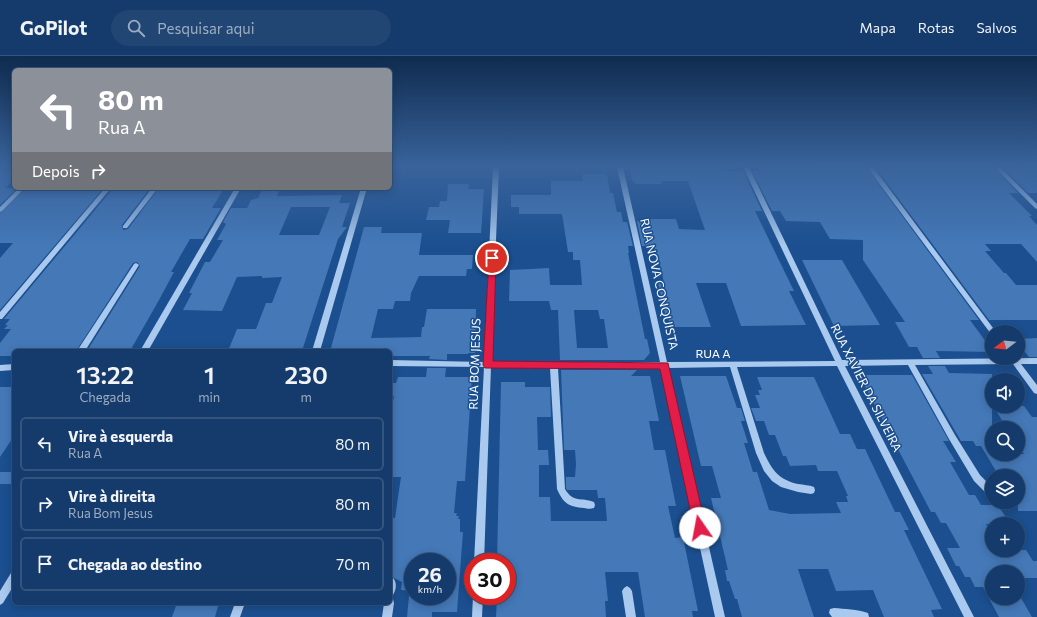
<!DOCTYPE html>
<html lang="pt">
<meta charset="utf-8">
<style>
:root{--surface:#143b6b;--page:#214673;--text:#f1f3f6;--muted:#9dadc1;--line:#33557e}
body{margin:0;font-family:Commissioner,sans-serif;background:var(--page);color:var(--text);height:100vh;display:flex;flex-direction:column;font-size:15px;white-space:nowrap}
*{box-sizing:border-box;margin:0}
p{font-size:13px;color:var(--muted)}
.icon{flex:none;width:22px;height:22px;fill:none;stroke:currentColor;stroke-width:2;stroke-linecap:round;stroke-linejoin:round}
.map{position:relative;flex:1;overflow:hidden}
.drawer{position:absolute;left:12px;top:293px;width:380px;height:256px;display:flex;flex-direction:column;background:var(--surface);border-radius:6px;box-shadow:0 2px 10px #0003,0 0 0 1px var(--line)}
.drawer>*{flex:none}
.hud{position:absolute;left:12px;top:12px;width:380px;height:122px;border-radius:6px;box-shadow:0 2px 10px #0003,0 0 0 1px var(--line);background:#8c9099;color:#fff;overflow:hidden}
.needle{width:26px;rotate:254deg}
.buttons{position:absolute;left:985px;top:269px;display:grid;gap:8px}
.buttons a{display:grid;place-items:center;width:40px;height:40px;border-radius:50%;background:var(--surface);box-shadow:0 2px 10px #0003,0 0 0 1px var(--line);font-size:20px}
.speed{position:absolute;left:404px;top:497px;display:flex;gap:8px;font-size:20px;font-weight:700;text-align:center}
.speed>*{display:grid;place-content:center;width:52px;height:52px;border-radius:50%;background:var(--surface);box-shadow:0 2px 10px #0003,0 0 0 1px var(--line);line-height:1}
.speed small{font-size:10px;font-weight:400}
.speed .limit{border:6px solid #d22;background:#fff;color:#111}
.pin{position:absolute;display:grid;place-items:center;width:34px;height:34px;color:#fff;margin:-17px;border:2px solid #fff;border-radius:50%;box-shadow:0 1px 4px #0007}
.me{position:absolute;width:44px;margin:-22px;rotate:348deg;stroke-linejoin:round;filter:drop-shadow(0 0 3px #0008)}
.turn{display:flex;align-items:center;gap:14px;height:84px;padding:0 20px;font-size:18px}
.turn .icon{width:52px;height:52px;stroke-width:2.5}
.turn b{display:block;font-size:28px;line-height:34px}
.then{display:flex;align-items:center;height:38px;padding:0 20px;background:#0003;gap:8px;font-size:15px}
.eta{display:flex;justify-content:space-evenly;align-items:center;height:68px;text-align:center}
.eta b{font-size:24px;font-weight:600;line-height:28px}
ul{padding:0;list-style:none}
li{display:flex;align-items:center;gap:12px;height:54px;margin:0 8px 6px;padding:0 12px;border:2px solid var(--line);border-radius:6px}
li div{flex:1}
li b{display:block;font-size:15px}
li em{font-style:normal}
header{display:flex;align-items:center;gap:24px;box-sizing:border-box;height:56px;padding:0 20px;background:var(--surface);border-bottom:1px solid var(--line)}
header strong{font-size:19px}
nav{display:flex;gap:22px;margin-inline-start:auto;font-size:14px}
.search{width:280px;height:36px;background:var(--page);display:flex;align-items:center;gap:10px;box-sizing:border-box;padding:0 14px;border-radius:22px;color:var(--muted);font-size:15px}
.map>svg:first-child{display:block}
.building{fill:#4478b7;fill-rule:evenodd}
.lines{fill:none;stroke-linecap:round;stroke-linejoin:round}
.minor{fill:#a9c9ee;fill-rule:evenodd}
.route{fill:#e11d48;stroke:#92132f}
.labels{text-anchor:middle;stroke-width:3;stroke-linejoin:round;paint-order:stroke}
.street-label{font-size:12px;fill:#fff;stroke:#1b4f8f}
</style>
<header>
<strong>GoPilot</strong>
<div class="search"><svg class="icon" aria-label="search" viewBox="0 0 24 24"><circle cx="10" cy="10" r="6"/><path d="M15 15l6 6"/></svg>Pesquisar aqui</div>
<nav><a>Mapa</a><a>Rotas</a><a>Salvos</a></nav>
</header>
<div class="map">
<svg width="1037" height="561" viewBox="0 0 1037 561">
<rect width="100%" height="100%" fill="#1b4f8f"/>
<g class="building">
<path d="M630,111l90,1 2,3h21l19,40h-7l39,80h-5l17,34 -65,1 -15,-43h-30l15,44h-40l-3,-9h-2l-8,-35h6l-5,-24h-2l-3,-13h-12l-5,-25h12l-1,-2h28l3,10 26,1 -17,-49h-27l1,3h-27l-1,-3h-2z"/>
<path d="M813,111h53l113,153h-9l22,30v2l-56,-1 4,7h-17l-6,-11h-8l-14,-25h10l-42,-62v-20l-33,-1 -10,-17 -34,-1 -6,-10h-8l-20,-40h8l-1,-3h55z"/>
<path d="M875,111h118l25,26h-9l23,23h-3l8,9v37l-16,-18h-36l6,7h-6l19,22h2l10,12h21v35h-48z"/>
<path d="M1002,111h35v26h-9z"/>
<path d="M0,114h14v10l-9,8h12l-17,17z"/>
<path d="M582,118h25l3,19h3l4,19h4l2,10h4l6,24h-5l1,7h-1l17,86h2l3,14 -6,7h-84l-2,-50h-7l-2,-9h-40l1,-31 39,-2 1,17h32l-2,-25h-7v-8h-5l-6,-38h-43v-7h-8v-12h40v-14h32zM574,254h24l2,9h4l4,29h-31z"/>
<path d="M448,128h21l-1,5h16l-3,44h-33l2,-13h-24l3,-13h10l1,-6h7z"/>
<path d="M26,132h68l-2,3h9l-101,119v-52l13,-15h-13v-30z"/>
<path d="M122,132h28l-28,37 1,5 5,-1 31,-41h56l-2,2h10l-11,18h9l-18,31h-13l-19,33h3l-15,28 -29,51h-43l53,-85 -3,-4 -4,1 -57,88h-62v5h-14v-13l11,-14h-7l4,-4h-3l5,-6h-6l107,-128h9z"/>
<path d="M263,132h17l-3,8 65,-1 -3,8h11l-8,24h5l-9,12 -36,112h-74l9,-22h19l10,-26h6l10,-26 -20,1v-2l-25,1 -15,34 -39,-1 9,-17h-3l16,-31h5l13,-22h-6l9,-16 -3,-2 8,-14h16l4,-8 7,-2zM291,151h39l-11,28h-40z"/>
<path d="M364,171h18l-1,6h41l-3,22h54l-1,14h-5l-1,7h-47l-8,17 -1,8h-15l-2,8h-15l-7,29 50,-1 1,-10h2l3,-18h49l-1,44h-7v1h-21v6l-18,-1 1,-3h-39l1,-5h-31v-3h-30z"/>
<path d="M802,204h40l38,65 -46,1z"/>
<path d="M1037,282v19h-8l-11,-14v-4z"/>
<path d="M928,310h17l4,7 43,1v80h32l-6,-9v-17h-11l-14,-22h31l8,11h5v94h-19v-35h-19l-18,-30h-5l-3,-5h-12l-39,-67h11z"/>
<path d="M427,312h19l-1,9h27l-7,104h-8l-3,32h3l-1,3h3l-1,3h2v13h3l-6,80h-25v5h-25l2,-21h38v-34h-34v29l-12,-1 1,-8 -12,-6v-58h5l6,-41h-11v-60l4,-21h-4v-4l2,-9h4l2,-6h28z"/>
<path d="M561,314h76l-6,6h19l9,45h-10l5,29h11l11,56h-8l7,32 8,-1 15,74h-6l1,6h-48l-7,-45h-33l3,29h-3l1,16h-110l1,-21h10v-34h-10l4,-180h24v5h25l1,30h-14l1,33h10l1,15h-10v32h11l1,24h56l-2,-23h-7l-1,-8h-30l-1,-2v-11h9l1,-13 -1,-14h-11z"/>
<path d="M859,319h53l37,66h-6l13,21h-6l19,33h6l6,10h17l12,19h-24l6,10v16h34l7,11h4v17h-19v-6h-26v26h29l11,19h-33l-16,-30h-8l-5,-10h-5l-6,-11h-3l-9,-18h13l-14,-25h-5l-6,-11h-4z"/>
<path d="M680,320h46l11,32h4l4,13h-4l7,22h-4l9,29h4l12,38 21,4 51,-1 -5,-11h12l-2,-6h2l-11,-25h-19l-2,-6 -26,1 -4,-10h-3l-8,-21h-6l-5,-14h-8l-5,-13h9l-5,-13h5l-2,-5h4l-5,-13h57l26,57h10l7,15h8l30,63h5l9,18h-5l38,79 -11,1 3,7h-50l-11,-27 -37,1 -8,-22h-30l16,48h-72l-5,-18h-2l-6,-18h-2l-2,-11h3l-17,-72h10l-9,-32h-11z"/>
<path d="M0,331h14v49l-14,21z"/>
<rect x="0" y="416" width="14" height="12"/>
<path d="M177,547h42l-4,14h-43z"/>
</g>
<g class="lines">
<g class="minor">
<path d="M493,111h6l-8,195h169l-43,-195h6l44,195 168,-1 -92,-194h6l93,193 195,-2v6h-16l16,21v9l-3,-1 -21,-29 -98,1 40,70 25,40 12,12v10l-3,-1 -15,-15 -25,-42 -41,-74 -63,1 129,251h-10l-127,-251 -100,1 27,86c8,17 15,27 34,31 6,1 11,1 16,3l1,3 -1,3 -3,1 -13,-2 -17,-5 -9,-6 -8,-10 -8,-18 -26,-86 -62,1 57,249h-10l-54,-249h-103l7,121c8,14 16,8 29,13l1,3 -1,3c-4,1 -6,1 -10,0 -15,-1 -21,-5 -27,-19l-7,-121 -59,-1 -7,195h-10l10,-195 -94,-1v-6l94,2z"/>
<path d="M867,111h6l123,165h-4v2h-1z"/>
<path d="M994,111h6l37,37v5l-2,-1z"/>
<path d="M19,132h6l-23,23 -2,1v-5z"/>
<path d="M105,132h6l-109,131h-2v-7z"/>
<path d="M152,132h6l-31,40h-4v-2z"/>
<path d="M235,132h6l-93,163h-8z"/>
<path d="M361,132h6l-47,163h-8z"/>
<path d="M136,207l3,2 -54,86h-8l57,-87z"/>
<path d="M14,308v6l-14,1v-6z"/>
<path d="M14,515v14l-11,18 -3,2v-14l11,-18z"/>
<path d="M391,521l3,2c3,5 2,11 -1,16l-3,2v-19z"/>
<path d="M627,530l3,2 2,3 4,26h-10l-4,-26 2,-3z"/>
<path d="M473,540h10l-1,21h-10z"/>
<path d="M390,542l3,1 1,4 -2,14h-10l2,-14h6z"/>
<path d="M235,547h10l-5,14h-10z"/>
<path d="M834,552c11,1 23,1 34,5l1,4h-37l-3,-4 1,-4z"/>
</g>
</g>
<linearGradient id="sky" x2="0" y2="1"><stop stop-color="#0f2b4f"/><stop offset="0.58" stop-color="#39639b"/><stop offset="1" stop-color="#39639b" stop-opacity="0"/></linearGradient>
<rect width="1037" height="190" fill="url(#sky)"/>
<path class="route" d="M492,200l4,2 -3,103 175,2 38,165 -2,4 -4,2 -4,-2 -2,-4 -34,-159 -175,-1 -2,-3 6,-107z"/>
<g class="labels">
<g class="street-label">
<text transform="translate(659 228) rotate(77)" y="4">RUA NOVA CONQUISTA</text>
<text x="713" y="302">RUA A</text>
<text transform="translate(475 308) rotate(-88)" y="4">RUA BOM JESUS</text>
<text transform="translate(866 332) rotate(63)" y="4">RUA XAVIER DA SILVEIRA</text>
</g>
</g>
</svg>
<div class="buttons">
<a><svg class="needle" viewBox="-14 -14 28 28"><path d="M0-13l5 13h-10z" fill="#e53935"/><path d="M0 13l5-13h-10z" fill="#9dadc1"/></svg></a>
<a><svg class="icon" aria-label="sound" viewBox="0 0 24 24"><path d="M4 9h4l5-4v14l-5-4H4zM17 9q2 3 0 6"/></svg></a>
<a><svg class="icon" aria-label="search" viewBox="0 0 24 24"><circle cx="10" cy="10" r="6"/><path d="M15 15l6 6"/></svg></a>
<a><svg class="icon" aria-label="layers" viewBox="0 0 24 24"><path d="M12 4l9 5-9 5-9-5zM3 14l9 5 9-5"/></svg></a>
<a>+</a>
<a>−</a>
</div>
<div class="speed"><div>26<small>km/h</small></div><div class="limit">30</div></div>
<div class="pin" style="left:492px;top:202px;background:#d93025"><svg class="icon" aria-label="arrive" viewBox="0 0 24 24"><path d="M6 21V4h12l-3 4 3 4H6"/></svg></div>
<svg class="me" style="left:700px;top:472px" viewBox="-20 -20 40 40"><circle r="19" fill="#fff"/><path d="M0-13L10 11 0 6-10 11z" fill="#e11d48"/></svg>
<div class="hud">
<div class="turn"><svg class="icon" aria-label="left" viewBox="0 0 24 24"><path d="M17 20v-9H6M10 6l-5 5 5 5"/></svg><div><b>80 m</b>Rua A</div></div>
<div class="then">Depois<svg class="icon" aria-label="right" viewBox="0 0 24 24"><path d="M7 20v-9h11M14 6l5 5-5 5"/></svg></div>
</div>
<section class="drawer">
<div class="eta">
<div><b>13:22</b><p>Chegada</p></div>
<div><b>1</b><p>min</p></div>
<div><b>230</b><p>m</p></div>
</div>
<ul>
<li><svg class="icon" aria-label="left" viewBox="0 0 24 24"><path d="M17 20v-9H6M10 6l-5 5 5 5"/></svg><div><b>Vire à esquerda</b><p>Rua A</p></div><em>80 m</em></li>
<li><svg class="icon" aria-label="right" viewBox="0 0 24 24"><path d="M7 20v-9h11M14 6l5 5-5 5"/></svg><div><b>Vire à direita</b><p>Rua Bom Jesus</p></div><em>80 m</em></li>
<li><svg class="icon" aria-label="arrive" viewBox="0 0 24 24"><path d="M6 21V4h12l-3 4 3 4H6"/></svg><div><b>Chegada ao destino</b></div><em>70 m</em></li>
</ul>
</section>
</div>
